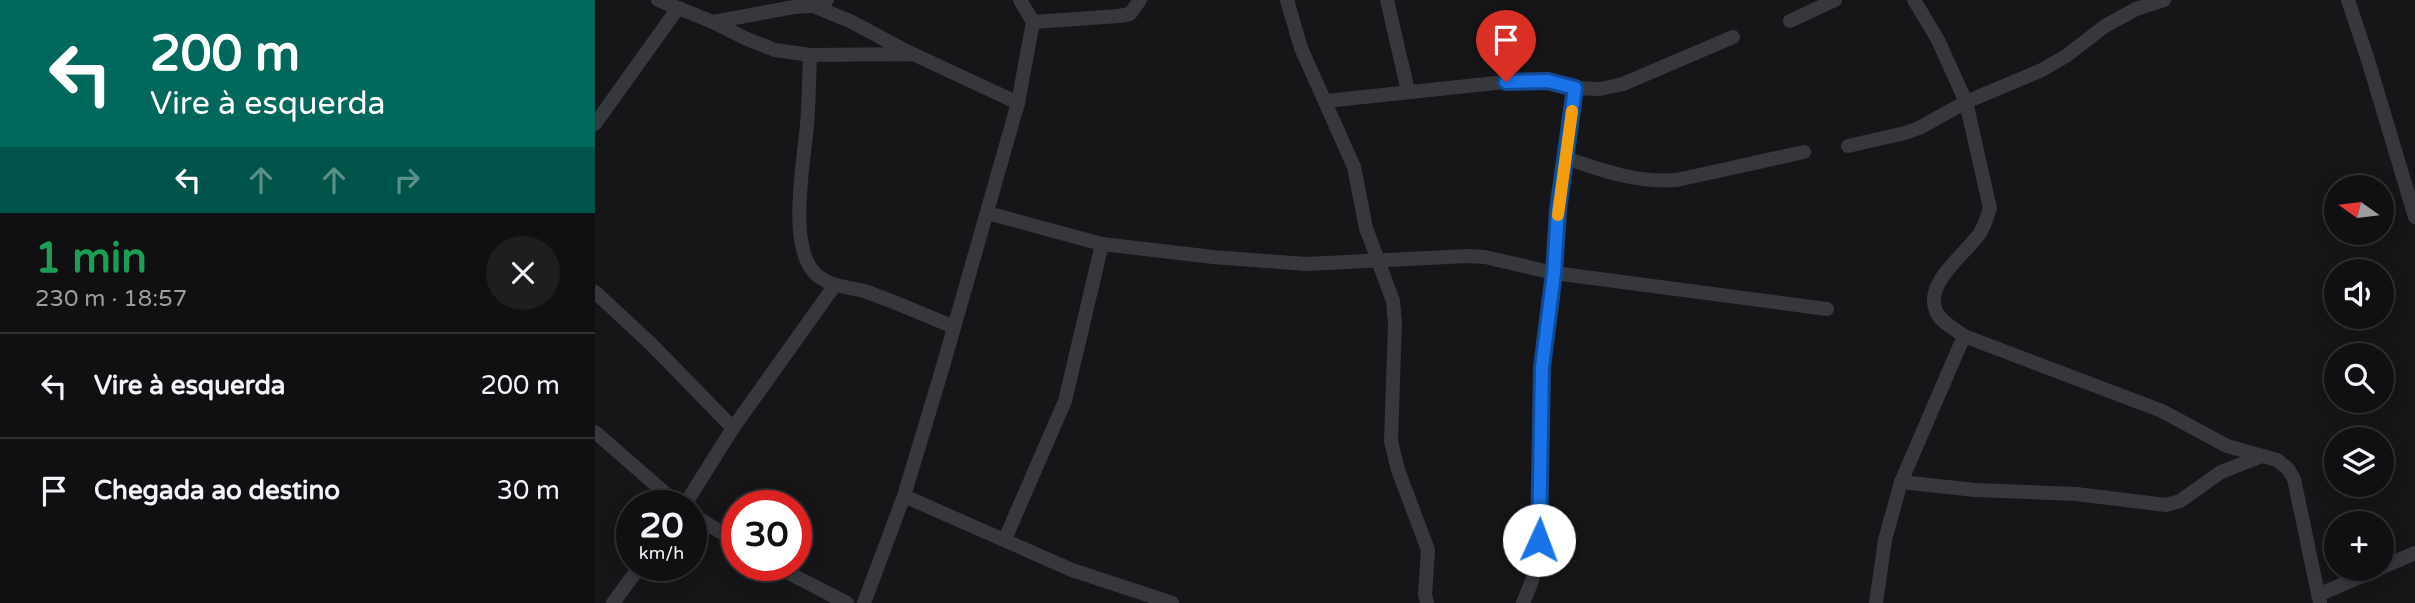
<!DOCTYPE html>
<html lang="pt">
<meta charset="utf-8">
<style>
:root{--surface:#101012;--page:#1e1e20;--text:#f1f3f6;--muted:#9c9d9f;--line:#303032}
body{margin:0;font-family:"Varela Round",sans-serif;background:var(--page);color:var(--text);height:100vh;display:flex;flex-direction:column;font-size:26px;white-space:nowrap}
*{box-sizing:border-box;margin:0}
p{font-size:23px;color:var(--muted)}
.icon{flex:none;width:38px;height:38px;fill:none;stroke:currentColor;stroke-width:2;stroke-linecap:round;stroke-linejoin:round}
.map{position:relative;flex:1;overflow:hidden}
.side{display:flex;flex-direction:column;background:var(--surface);width:595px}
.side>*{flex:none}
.banner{background:#00695c;color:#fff;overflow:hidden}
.needle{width:46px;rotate:284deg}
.buttons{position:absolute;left:1729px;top:175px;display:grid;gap:14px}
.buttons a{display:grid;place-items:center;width:70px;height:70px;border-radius:50%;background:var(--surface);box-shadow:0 4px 18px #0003,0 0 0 2px var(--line);font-size:35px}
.speed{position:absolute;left:21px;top:490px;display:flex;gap:14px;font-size:35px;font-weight:700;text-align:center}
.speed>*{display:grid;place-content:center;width:91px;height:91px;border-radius:50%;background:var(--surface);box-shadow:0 4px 18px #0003,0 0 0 2px var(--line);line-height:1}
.speed small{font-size:18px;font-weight:400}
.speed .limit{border:10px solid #d22;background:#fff;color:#111}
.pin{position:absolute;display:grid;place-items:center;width:60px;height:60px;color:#fff;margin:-72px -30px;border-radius:50% 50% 50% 0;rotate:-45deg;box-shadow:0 0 7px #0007}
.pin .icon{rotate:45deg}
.me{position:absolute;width:77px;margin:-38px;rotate:2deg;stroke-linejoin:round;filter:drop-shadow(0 0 5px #0008)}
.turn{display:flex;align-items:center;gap:24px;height:147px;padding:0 35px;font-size:32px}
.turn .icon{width:91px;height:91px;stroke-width:2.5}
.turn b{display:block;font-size:49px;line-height:60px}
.lanes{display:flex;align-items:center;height:66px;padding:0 35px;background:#0003;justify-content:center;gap:35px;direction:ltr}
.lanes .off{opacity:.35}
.round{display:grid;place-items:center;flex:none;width:74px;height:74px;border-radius:37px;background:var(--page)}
.head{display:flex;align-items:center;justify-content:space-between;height:119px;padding:0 35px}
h1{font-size:42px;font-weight:700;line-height:52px;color:#1e9e55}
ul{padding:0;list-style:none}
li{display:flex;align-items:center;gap:21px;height:105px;padding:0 35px;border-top:2px solid var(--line)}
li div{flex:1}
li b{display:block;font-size:26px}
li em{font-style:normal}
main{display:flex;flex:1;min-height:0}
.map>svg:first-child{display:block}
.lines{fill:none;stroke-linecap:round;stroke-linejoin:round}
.minor{stroke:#37383d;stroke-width:14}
.route-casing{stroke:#114b97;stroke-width:18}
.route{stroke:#1a73e8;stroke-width:12}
.slow{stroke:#f59e0b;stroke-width:12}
</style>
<main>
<section class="side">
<div class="banner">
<div class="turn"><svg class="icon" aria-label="left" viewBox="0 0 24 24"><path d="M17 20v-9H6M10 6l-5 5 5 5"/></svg><div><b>200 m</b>Vire à esquerda</div></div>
<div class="lanes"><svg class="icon" aria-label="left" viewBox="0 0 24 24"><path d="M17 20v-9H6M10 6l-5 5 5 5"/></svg><svg class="icon off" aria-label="ahead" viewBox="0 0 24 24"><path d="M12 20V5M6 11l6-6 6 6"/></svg><svg class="icon off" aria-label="ahead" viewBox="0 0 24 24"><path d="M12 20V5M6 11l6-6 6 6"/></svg><svg class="icon off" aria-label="right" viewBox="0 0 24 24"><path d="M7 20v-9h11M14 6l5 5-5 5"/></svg></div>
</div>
<div class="head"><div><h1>1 min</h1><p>230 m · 18:57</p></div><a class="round"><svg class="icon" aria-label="close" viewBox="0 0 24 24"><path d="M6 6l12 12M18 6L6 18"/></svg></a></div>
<ul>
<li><svg class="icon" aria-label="left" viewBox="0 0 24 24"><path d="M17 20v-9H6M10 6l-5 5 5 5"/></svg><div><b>Vire à esquerda</b></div><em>200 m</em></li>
<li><svg class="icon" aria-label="arrive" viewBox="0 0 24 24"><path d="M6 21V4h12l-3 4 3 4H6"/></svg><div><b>Chegada ao destino</b></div><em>30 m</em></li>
</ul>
</section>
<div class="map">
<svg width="1820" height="603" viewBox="0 0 1820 603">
<rect width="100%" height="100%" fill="#161618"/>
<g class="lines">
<g class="minor">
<path d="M63,0l55,22 34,17 28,11 35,5 103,-1 105,49"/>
<path d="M425,0l13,22 86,-6 11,-2 10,-14"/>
<path d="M692,0l14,48 53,119 12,61 27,73 2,22 -4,118 7,29 30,80 -3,44 2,9"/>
<path d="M792,0l21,91"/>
<path d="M1319,0l24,40 28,62 24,106c-3,9 -5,17 -10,25 -13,20 -56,49 -44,78 4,11 19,18 28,25l198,75 65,35 50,14 11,9 6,10 26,124"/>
<path d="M1753,0l20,60 47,157"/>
<path d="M218,6l37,15 60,32"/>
<path d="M1195,21l45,-21"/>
<path d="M118,22l81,-15 19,-1 14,-6"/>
<path d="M215,55c-1,23 -1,47 -3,70 -3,37 -21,126 11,151 14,11 30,11 46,15 30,10 60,24 90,36"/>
<path d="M731,101l198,-21 24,1 27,7 25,1 23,-5 110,-47"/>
<path d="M0,124l83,-116"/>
<path d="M1253,146l57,-13 14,-5 47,-26 76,-32 24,-14 39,-30 31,-17 28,-9"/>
<path d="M971,158c37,13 71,25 111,22l127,-28"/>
<path d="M392,213l115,31 111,13 93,7 162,-8 17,1 69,16 273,36"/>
<path d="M0,292l56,52 82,84"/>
<path d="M0,432l85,74"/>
<path d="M1306,482l74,8 101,4 90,11 14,-4 41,-29 41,-16"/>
<path d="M309,496l168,74 100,33"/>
<path d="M89,506l49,-78 102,-143"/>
<path d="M96,514l46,28"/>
<path d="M410,539l60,-138 37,-157"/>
<path d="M178,565l74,38"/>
<path d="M1723,595l97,-42"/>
<path d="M18,603l28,-38"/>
<path d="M269,603l40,-107 37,-123 77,-270 15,-81"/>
<path d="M928,603l9,-22 6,-26 3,-188 13,-94 4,-63 17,-122"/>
<path d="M1281,603l9,-63 16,-58 63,-146"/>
</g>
</g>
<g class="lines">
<defs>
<path id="route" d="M911,82l42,-1 27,7 -17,122 -4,63 -12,94 -3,173"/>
</defs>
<use href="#route" class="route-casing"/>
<use href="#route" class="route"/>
<path class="slow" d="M963,215l14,-104"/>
</g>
</svg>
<div class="buttons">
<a><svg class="needle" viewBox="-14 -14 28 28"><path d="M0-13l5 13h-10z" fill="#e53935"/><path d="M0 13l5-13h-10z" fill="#9c9d9f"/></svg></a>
<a><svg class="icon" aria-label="sound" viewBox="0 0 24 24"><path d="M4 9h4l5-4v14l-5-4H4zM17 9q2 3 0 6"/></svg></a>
<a><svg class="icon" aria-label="search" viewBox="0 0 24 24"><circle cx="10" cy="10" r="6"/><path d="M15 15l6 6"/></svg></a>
<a><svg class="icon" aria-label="layers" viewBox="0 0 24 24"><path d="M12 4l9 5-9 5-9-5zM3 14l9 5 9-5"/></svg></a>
<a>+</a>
</div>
<div class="speed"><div>20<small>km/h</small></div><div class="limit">30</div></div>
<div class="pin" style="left:911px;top:82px;background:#d93025"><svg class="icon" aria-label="arrive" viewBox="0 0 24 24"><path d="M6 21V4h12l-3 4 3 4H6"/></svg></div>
<svg class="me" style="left:944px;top:540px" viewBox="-20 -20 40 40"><circle r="19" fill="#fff"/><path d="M0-13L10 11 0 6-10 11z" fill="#1a73e8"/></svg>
</div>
</main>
